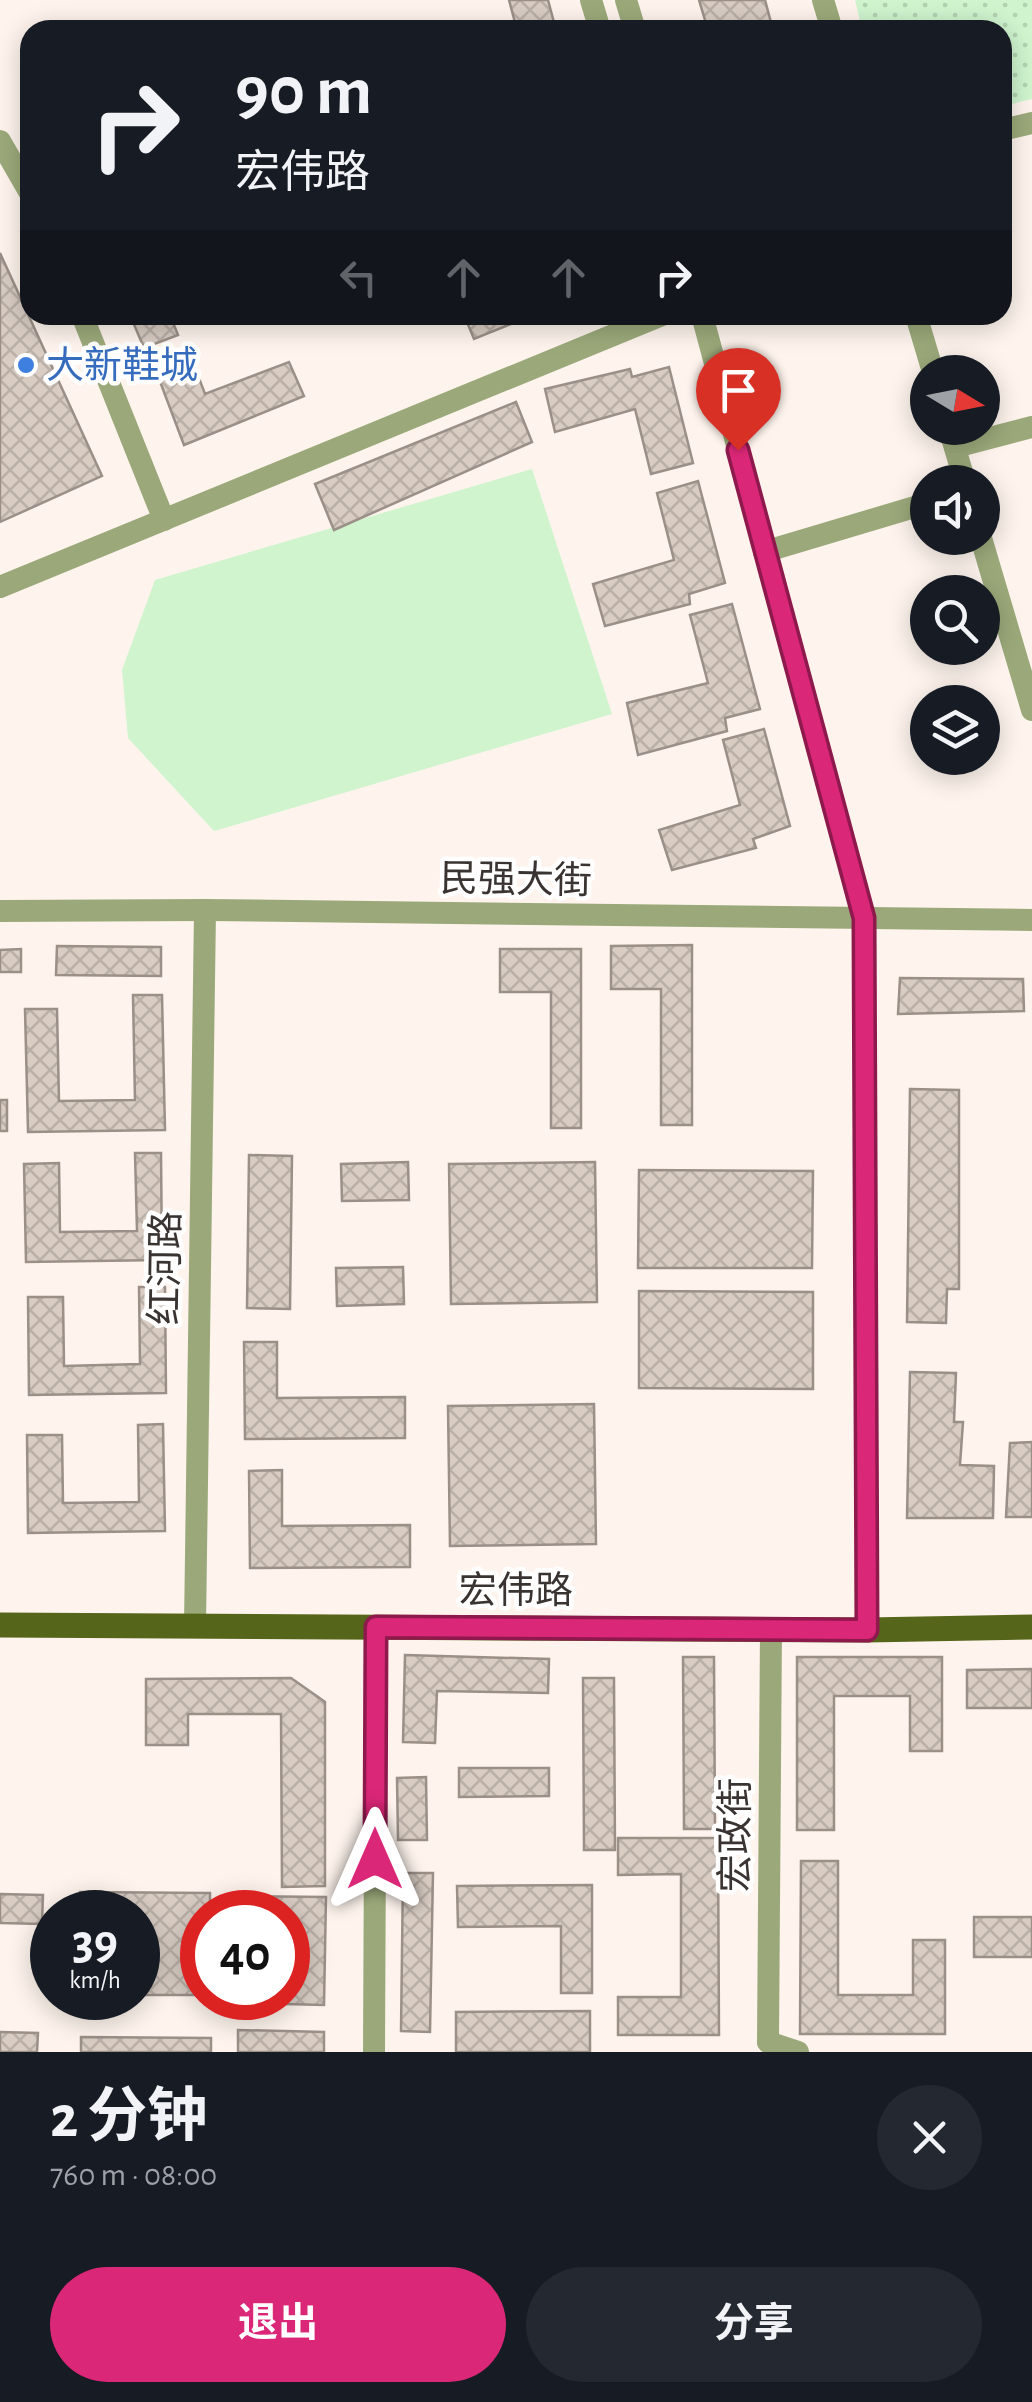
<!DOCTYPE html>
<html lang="zh">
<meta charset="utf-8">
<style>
:root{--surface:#171b24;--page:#242831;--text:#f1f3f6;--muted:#9ea1a6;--accent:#db2777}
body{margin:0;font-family:"Alegreya Sans","Noto Sans SC",sans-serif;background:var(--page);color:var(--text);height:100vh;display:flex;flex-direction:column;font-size:38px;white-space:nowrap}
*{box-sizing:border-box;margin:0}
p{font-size:32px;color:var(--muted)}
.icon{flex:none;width:55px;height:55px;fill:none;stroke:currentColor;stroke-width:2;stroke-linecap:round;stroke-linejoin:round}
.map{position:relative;height:2052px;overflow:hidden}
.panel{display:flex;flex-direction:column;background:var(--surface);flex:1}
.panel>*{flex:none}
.top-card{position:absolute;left:20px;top:20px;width:992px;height:305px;border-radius:30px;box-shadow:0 5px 25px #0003;background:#171b24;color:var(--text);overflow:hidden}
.needle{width:65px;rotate:100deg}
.buttons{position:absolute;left:910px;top:355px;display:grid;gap:20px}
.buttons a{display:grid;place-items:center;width:90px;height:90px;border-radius:50%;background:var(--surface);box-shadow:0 5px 25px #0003;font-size:50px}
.speed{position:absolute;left:30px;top:1890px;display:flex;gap:20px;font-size:50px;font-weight:700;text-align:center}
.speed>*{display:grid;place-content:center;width:130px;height:130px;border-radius:50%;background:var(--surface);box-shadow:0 5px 25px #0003;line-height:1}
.speed small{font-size:25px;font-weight:400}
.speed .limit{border:15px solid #d22;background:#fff;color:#111}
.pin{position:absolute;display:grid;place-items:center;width:85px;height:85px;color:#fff;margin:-102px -42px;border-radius:50% 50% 50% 0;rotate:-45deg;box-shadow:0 0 10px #0007}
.pin .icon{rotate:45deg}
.me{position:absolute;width:110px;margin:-55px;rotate:0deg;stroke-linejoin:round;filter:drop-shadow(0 0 8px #0008)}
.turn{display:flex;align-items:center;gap:35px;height:210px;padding:0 50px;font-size:45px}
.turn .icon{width:130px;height:130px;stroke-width:2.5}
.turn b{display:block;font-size:70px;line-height:85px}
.lanes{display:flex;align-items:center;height:95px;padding:0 50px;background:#0003;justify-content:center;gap:50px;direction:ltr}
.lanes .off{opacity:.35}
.round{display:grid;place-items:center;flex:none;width:105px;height:105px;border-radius:52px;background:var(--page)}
.summary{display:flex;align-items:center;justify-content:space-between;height:170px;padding:0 50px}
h1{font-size:60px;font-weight:700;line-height:75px}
.cta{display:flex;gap:20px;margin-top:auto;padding:20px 50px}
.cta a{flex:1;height:115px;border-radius:60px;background:var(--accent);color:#fff;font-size:40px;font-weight:700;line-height:115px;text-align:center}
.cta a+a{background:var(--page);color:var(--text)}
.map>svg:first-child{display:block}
.green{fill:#cff4ce}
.park{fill:url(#park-dots)}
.building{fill:url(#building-cross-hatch);stroke:#9b9088;stroke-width:2.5}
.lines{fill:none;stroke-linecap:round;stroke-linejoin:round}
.minor{stroke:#9ba97a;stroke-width:22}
.major{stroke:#55651a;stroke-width:25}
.route-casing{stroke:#8e194d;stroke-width:25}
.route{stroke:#db2777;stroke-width:18}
.shop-dot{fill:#3f7fe0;stroke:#fff;stroke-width:4}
.labels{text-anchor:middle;stroke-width:9;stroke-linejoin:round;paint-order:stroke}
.shop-label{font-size:38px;fill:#366cbe;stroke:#fff;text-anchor:start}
.street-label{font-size:38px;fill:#393431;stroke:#fff}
</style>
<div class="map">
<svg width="1032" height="2052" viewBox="0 0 1032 2052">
<defs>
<pattern id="park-dots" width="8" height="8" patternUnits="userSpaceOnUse" patternTransform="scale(2.5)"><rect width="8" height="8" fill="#cff4ce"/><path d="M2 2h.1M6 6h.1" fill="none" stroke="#b2d2b1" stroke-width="1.8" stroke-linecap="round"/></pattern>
<pattern id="building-cross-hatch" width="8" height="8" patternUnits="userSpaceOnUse" patternTransform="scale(2.5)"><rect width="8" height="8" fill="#d8ccc3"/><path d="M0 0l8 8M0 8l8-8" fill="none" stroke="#bab0a8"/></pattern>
</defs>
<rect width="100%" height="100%" fill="#fef4ed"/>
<path class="green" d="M532,469l80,245 -398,117 -86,-93 -6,-68 33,-90z"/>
<path class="park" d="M855,0h177v99l-29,7 -1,-76h-140z"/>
<g class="building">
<path d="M509,0h39l8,30h-39z"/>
<path d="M699,0h66l8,30h-65z"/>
<path d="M0,253l102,223 -102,46z"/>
<path d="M130,315h40l8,20 -34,13z"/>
<path d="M464,315h69l-59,24z"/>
<path d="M191,357l14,37 84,-32 15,34 -120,49 -28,-74z"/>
<path d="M669,367l24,96 -42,11 -16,-65 -80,23 -10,-43 85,-20 2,8z"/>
<path d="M516,402l16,40 -198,88 -19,-46z"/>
<path d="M698,481l27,102 -36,11 1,10 -85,22 -12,-42 81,-24 -17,-67z"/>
<path d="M732,604l28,105 -35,9 2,13 -89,24 -11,-52 81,-20 -18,-68z"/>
<path d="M764,729l26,97 -37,13 3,9 -84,22 -13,-40 81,-25 -17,-65z"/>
<path d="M692,945v180h-31v-136h-50v-43z"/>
<path d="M57,946l104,1v29l-105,-1z"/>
<path d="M21,949v23h-21v-22z"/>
<path d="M500,949h81v179h-30v-136h-51z"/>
<path d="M900,978l123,1 1,32 -126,3z"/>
<path d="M133,995h29l3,135 -137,2 -3,-123h32l2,92 76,-1z"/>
<path d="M910,1089l49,1v199h-12l-1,34 -39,-1z"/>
<rect x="0" y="1100" width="7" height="31"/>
<path d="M135,1153h26l1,107 -136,2 -2,-98 35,-1 1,69 77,-1z"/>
<path d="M249,1155l43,1 -2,153 -43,-1z"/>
<path d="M408,1162l1,38 -67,1 -1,-37z"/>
<path d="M595,1162l2,140 -146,2 -2,-140z"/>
<path d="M639,1170l174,1 -1,97h-174z"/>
<path d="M403,1267l1,37 -67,2 -1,-38z"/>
<path d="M139,1287h26l1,106 -137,2 -1,-98h35l1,69 76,-2z"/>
<path d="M639,1291l174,1v97l-174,-1z"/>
<path d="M244,1342h33v56l128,-1v41l-160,1z"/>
<path d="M910,1372l46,1 -2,49h9l-3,43 34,1 -1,52h-86z"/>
<path d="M594,1404l2,140 -146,2 -2,-140z"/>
<path d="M163,1424l2,107 -137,2 -1,-98h35l1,68 76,-1 -1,-77z"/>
<path d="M1032,1442v75h-26l4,-74z"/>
<path d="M282,1470v56l128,-1v42l-160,1 -1,-97z"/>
<path d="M405,1655l144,4 -1,34 -111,-2 -2,52 -32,-1z"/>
<path d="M683,1657h31l1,172h-31z"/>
<path d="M797,1657h145v94h-32v-55h-76v134h-37z"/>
<path d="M1032,1669v39h-65v-38z"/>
<path d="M291,1678l34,24v184l-43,1 -1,-173h-93v31h-42v-66z"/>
<path d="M583,1678h31l1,172h-31z"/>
<path d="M459,1768h90v28l-90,1z"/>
<path d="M426,1777l1,63h-29l-1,-62z"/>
<path d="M618,1838h100l1,197h-101v-38h63v-123l-63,1z"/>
<path d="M801,1861h37v134h75v-55h32v94h-145z"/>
<path d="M403,1873h30l-3,159 -29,-1z"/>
<path d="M592,1885v108h-31v-67l-103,1 -1,-41z"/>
<path d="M80,1892l130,1v19h-8v83h-64v-83h-58z"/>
<path d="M0,1894l43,1 -1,29 -42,-1z"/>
<path d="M240,1896l86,1 -2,108 -86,-2v-5h50v-86h-48z"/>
<rect x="974" y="1917" width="58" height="40"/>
<path d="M590,2011v41h-134v-40z"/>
<path d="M238,2030l86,2v20h-86z"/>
<path d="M0,2032l38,1 -1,19h-37z"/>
<path d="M81,2037l130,1v14h-130z"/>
</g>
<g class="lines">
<g class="minor">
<path d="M591,0l9,30"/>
<path d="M626,0l9,30"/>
<path d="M823,0l9,30"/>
<path d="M1002,130l30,-7"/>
<path d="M0,141l30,52"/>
<path d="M82,315l82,205"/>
<path d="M702,315l162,603 3,712"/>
<path d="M916,315l17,57"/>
<path d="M949,428l16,54"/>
<path d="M955,447l77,-20"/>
<path d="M981,538l51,172"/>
<path d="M764,552l164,-49"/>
<path d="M0,587l662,-272"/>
<path d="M0,911l205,-1 827,10"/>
<path d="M195,1626l10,-716"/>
<path d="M768,2042l3,-413"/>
<path d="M768,2042l30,10"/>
<path d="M374,2052l2,-425"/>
</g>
<path class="major" d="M0,1625l867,5 165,-3"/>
</g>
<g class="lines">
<defs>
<path id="route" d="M375,1859l1,-232 491,3 -3,-712 -126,-468"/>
</defs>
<use href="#route" class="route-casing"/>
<use href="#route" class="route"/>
</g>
<circle class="shop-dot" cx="26" cy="365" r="10"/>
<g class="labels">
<g class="shop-label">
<text x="46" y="378">大新鞋城</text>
</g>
<g class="street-label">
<text transform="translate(516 879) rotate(1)" y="13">民强大街</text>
<text transform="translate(165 1268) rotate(-89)" y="13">红河路</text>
<text x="516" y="1603">宏伟路</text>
<text transform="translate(735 1835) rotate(-90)" y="13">宏政街</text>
</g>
</g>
</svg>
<div class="buttons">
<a><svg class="needle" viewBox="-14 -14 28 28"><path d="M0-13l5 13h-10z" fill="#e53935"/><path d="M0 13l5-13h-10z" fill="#9ea1a6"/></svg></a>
<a><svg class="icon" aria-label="sound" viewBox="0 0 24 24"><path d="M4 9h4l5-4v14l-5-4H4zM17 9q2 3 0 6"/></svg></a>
<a><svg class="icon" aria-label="search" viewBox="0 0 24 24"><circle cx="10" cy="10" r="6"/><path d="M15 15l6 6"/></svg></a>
<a><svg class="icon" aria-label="layers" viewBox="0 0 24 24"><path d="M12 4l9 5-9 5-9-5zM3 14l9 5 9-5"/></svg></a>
</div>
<div class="speed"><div>39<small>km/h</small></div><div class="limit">40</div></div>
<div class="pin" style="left:738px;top:450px;background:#d93025"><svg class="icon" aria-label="arrive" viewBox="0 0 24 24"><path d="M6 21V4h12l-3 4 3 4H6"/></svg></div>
<svg class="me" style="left:375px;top:1859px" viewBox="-20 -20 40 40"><path d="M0-17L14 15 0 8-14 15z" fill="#db2777" stroke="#fff" stroke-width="4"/></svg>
<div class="top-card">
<div class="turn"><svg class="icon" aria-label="right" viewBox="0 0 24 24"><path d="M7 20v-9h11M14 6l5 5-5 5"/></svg><div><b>90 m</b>宏伟路</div></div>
<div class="lanes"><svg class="icon off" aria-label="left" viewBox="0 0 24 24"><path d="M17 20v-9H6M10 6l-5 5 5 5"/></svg><svg class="icon off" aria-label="ahead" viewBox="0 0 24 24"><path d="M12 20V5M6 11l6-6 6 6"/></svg><svg class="icon off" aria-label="ahead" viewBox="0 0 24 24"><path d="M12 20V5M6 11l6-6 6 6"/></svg><svg class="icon" aria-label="right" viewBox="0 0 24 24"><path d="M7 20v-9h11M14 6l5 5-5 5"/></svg></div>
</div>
</div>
<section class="panel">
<div class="summary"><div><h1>2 分钟</h1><p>760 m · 08:00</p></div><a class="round"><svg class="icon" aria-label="close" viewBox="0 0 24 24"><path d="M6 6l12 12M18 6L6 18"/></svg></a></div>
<div class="cta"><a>退出</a><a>分享</a></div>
</section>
